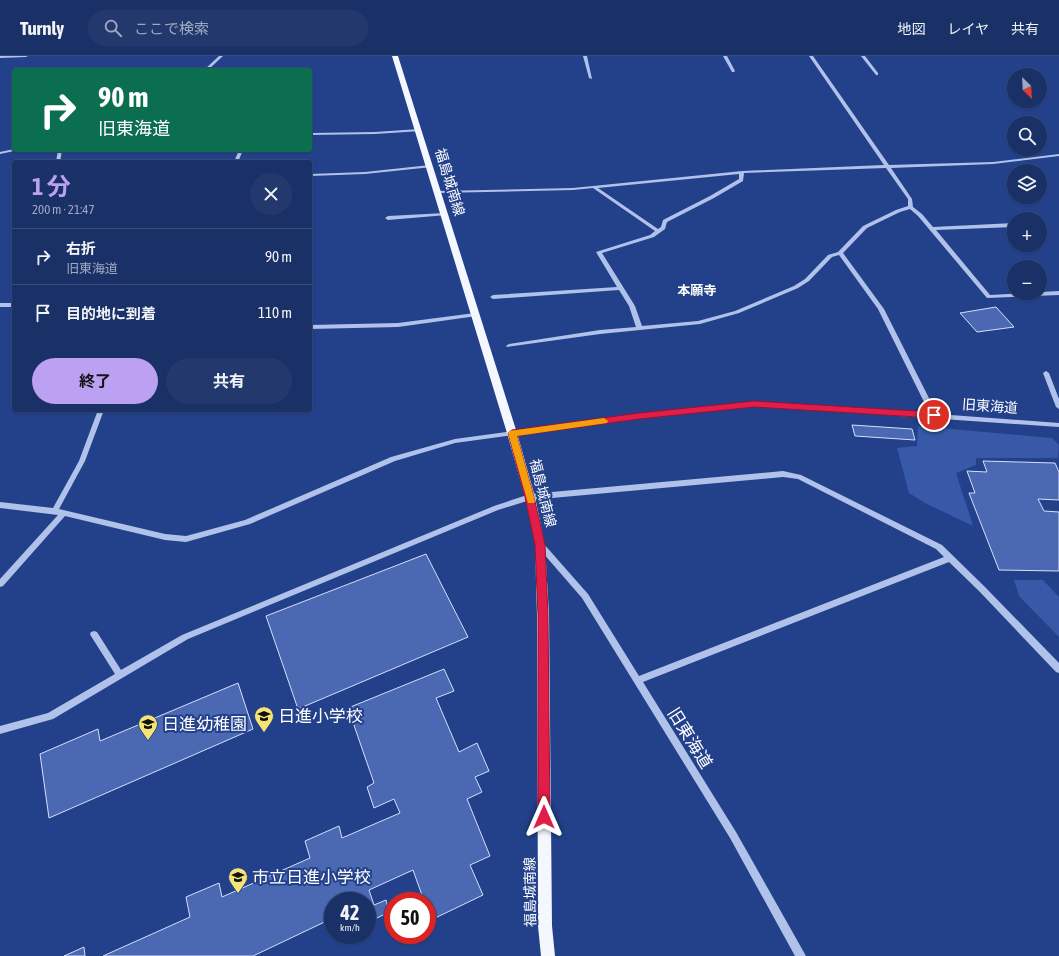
<!DOCTYPE html>
<html lang="ja">
<meta charset="utf-8">
<style>
:root{--surface:#1a3168;--page:#23396e;--text:#f1f3f6;--muted:#9fa9c0;--line:#384c7c;--accent:#bca0f2}
body{margin:0;font-family:"Asap Condensed","Noto Sans JP",sans-serif;background:var(--page);color:var(--text);height:100vh;display:flex;flex-direction:column;font-size:15px;white-space:nowrap}
*{box-sizing:border-box;margin:0}
p{font-size:13px;color:var(--muted)}
.icon{flex:none;width:22px;height:22px;fill:none;stroke:currentColor;stroke-width:2;stroke-linecap:round;stroke-linejoin:round}
.map{position:relative;flex:1;overflow:hidden}
.panel{position:absolute;left:12px;top:104px;width:300px;height:252px;display:flex;flex-direction:column;background:var(--surface);border-radius:4px;box-shadow:0 1px 3px #0004,0 0 0 1px var(--line)}
.panel>*{flex:none}
.guide{position:absolute;left:12px;top:12px;width:300px;height:84px;border-radius:4px;box-shadow:0 1px 3px #0004,0 0 0 1px var(--line);background:#0b6e4f;color:#fff;overflow:hidden}
.needle{width:26px;rotate:156deg}
.tools{position:absolute;left:1007px;top:12px;display:grid;gap:8px}
.tools a{display:grid;place-items:center;width:40px;height:40px;border-radius:50%;background:var(--surface);box-shadow:0 1px 3px #0004,0 0 0 1px var(--line);font-size:20px}
.speed{position:absolute;left:324px;top:836px;display:flex;gap:8px;font-size:20px;font-weight:700;text-align:center}
.speed>*{display:grid;place-content:center;width:52px;height:52px;border-radius:50%;background:var(--surface);box-shadow:0 1px 3px #0004,0 0 0 1px var(--line);line-height:1}
.speed small{font-size:10px;font-weight:400}
.speed .limit{border:6px solid #d22;background:#fff;color:#111}
.pin{position:absolute;display:grid;place-items:center;width:34px;height:34px;color:#fff;margin:-17px;border:2px solid #fff;border-radius:50%;box-shadow:0 1px 4px #0007}
.me{position:absolute;width:44px;margin:-22px;rotate:0deg;stroke-linejoin:round;filter:drop-shadow(0 0 3px #0008)}
.turn{display:flex;align-items:center;gap:14px;height:84px;padding:0 20px;font-size:18px}
.turn .icon{width:52px;height:52px;stroke-width:2.5}
.turn b{display:block;font-size:28px;line-height:34px}
.round{display:grid;place-items:center;flex:none;width:42px;height:42px;border-radius:21px;background:var(--page)}
.summary{display:flex;align-items:center;justify-content:space-between;height:68px;padding:0 20px}
h1{font-size:24px;font-weight:700;line-height:30px;color:var(--accent)}
.cta{display:flex;gap:8px;margin-top:auto;padding:8px 20px}
.cta a{flex:1;height:46px;border-radius:24px;background:var(--accent);color:#111;font-size:16px;font-weight:700;line-height:46px;text-align:center}
.cta a+a{background:var(--page);color:var(--text)}
ul{padding:0;list-style:none}
li{display:flex;align-items:center;gap:12px;height:56px;padding:0 20px;border-top:1px solid var(--line)}
li div{flex:1}
li b{display:block;font-size:15px}
li em{font-style:normal}
header{display:flex;align-items:center;gap:24px;box-sizing:border-box;height:56px;padding:0 20px;background:var(--surface);border-bottom:1px solid var(--line)}
header strong{font-size:19px}
nav{display:flex;gap:22px;margin-inline-start:auto;font-size:14px}
.search{width:280px;height:36px;background:var(--page);display:flex;align-items:center;gap:10px;box-sizing:border-box;padding:0 14px;border-radius:22px;color:var(--muted);font-size:15px}
.map>svg:first-child{display:block}
.green{fill:#3759a8}
.building{fill:#4b69b2;stroke:#d5e0f8}
.lines{fill:none;stroke-linecap:round;stroke-linejoin:round}
.minor{fill:#b1c2ea;fill-rule:evenodd}
.major{fill:#f5f7fe;fill-rule:evenodd}
.route{fill:#e11d48;stroke:#92132f}
.slow{fill:#f59e0b}
.labels{text-anchor:middle;stroke-width:4;stroke-linejoin:round;paint-order:stroke}
.far-quarter-label{font-size:13px;font-weight:bold;fill:#fff;stroke:#23418b}
.street-label{font-size:14px;fill:#fff;stroke:#23418b}
.near-poi-label{font-size:17px;fill:#fff;stroke:#23418b;text-anchor:start}
.near-street-label{font-size:17px;fill:#fff;stroke:#23418b}
</style>
<header>
<strong>Turnly</strong>
<div class="search"><svg class="icon" aria-label="search" viewBox="0 0 24 24"><circle cx="10" cy="10" r="6"/><path d="M15 15l6 6"/></svg>ここで検索</div>
<nav><a>地図</a><a>レイヤ</a><a>共有</a></nav>
</header>
<div class="map">
<svg width="1059" height="900" viewBox="0 0 1059 900">
<rect width="100%" height="100%" fill="#23418b"/>
<g class="green">
<path d="M918,370l134,12 7,7 -1,13h-82v7l-20,8 17,53 -48,-23 -16,-10 -12,-45 20,-2z"/>
<path d="M1014,524h29l16,17v40l-40,-41z"/>
</g>
<g class="building">
<path d="M996,251l18,20 -37,5 -17,-19z"/>
<path d="M852,369l60,4 3,11 -60,-4z"/>
<path d="M983,405l72,2 4,9v28l-21,-1 6,12 15,1v59l-60,-1 -30,-77h6l-8,-22 20,1z"/>
<path d="M426,498l42,83 -170,72 -32,-93z"/>
<path d="M444,613l10,22 -18,7 23,54 18,-9 12,28 -14,6 7,15 -15,7 23,57 -20,9 13,30 -52,25 -4,-12v-7h-3l-11,-31 -44,20 5,15 12,-5 3,12 -22,11v-22h-34v17l-80,38h-150l87,-39 -4,-20 33,-14 3,14 88,-39 -5,-17 34,-15 3,12 58,-25 -6,-14 -20,9 -7,-21 7,-4 -26,-75z"/>
<path d="M238,627l15,46 -204,89 -9,-64 58,-25 2,12z"/>
<path d="M84,891l1,9h-21z"/>
</g>
<g class="lines">
<g class="minor">
<path d="M0,0h28l-2,1 -26,1z"/>
<path d="M219,0h4l-15,14h-4z"/>
<path d="M583,0h4l5,23 -3,-1z"/>
<path d="M723,0h4l8,15 -1,1h-2z"/>
<path d="M809,0h4l76,109 104,-3 66,-8v2l-66,8 -102,4 21,31 1,8 9,7 11,13 81,-4v4l-78,3 54,65 69,-4v4l-72,3 -69,-82 -8,-7 -10,3 -33,16 -24,25 41,56 53,105 122,9v4l-305,-21 -115,12 -184,25 -60,18 -145,63 -64,18 -21,-2 -100,-24 -62,70 -3,1v-8l58,-64 -58,-7v-6l53,6 26,-47 19,-51h6l-19,51 -26,48 106,25 21,2 59,-16 146,-63 64,-18 184,-25 115,-12 176,12 -52,-105 -39,-54 -7,2 -23,24 -11,7 -59,25 -39,11 -100,10 -93,13 -1,-1 3,-2 91,-14 36,-3 -7,-21 -10,-16 -126,9 -3,-2 3,-2 124,-8 -21,-35 54,-17 5,-4 -62,-43 -20,2 -135,3 -2,-1 2,-1 135,-3 169,-17 142,-6zM886,112l22,31v7l-12,4 -33,16 -25,26 -10,3 -23,24 -11,7 -59,25 -37,10 -56,5 -7,-20 -33,-53 52,-16 11,-8 2,-7 47,-24 29,-17 1,-8zM739,118v5l-29,17 -47,24 -2,7 -3,2 -60,-41z"/>
<path d="M861,0h4l13,17v2h-2z"/>
<path d="M419,73l2,1v1l-46,3 -65,1v-2l65,-1z"/>
<path d="M14,93l5,1 -19,4v-2z"/>
<path d="M58,94h4l-2,12h-4z"/>
<path d="M239,94h4l-5,12h-4z"/>
<path d="M430,109h2v2l-67,7 -55,2v-2l55,-2z"/>
<path d="M445,157h2v2l-59,5 -3,-2 3,-2z"/>
<rect x="0" y="247" width="14" height="4"/>
<path d="M475,257l2,1v2l-79,11 -88,2v-4l88,-2z"/>
<path d="M1046,315l3,2 10,26v10l-3,-2 -13,-34z"/>
<path d="M783,415l18,4 141,70 43,42 74,76v10l-3,-1 -77,-81 -30,-29 -306,120 93,150 70,124h-11l-65,-118 -148,-240 -46,-53 1,-2h6l45,51 51,82 305,-119 -8,-8 -138,-70 -15,-2 -253,23 -32,10 -310,129 -135,80 -53,15v-8l48,-13 67,-39 -24,-38 -1,-2 1,-2 3,-1 3,1 24,38 61,-35 312,-129 36,-12z"/>
</g>
<path class="major" d="M392,0h6l119,377 18,64 10,48 4,70 3,311 3,30h-14l-3,-30 -1,-311 -2,-70 -10,-48 -18,-64z"/>
</g>
<path class="route" d="M754,345l180,11 4,3 -4,3 -180,-11 -115,12 -122,17 17,61 11,48 3,70 2,202 -2,4 -4,2 -4,-2 -2,-4v-202l-3,-70 -10,-48 -17,-64 4,-3 127,-17z"/>
<path class="slow" d="M604,362l4,3 -1,2 -90,13 18,65 -1,2h-6l-20,-70 1,-2z"/>
<defs>
<symbol id="school-pin" viewBox="-11 -11 22 30"><path d="M0 17L-7.5 6A9.5 9.5 0 1 1 7.5 6Z" fill="#f5e474" stroke="#23418b"/><path d="M0-5L7-2L0 1L-7-2ZM-4 1L0 2.5L4 1V4Q0 6-4 4Z" fill="#111"/></symbol>
</defs>
<g fill-rule="evenodd">
<use href="#school-pin" x="253" y="649" width="22" height="30"/>
<use href="#school-pin" x="137" y="657" width="22" height="30"/>
<use href="#school-pin" x="227" y="810" width="22" height="30"/>
</g>
<g class="labels">
<g class="far-quarter-label">
<text x="697" y="239">本願寺</text>
</g>
<g class="street-label">
<text transform="translate(450 126) rotate(73)" y="5">福島城南線</text>
<text transform="translate(990 350) rotate(4)" y="5">旧東海道</text>
<text transform="translate(543 437) rotate(76)" y="5">福島城南線</text>
<text transform="translate(530 836) rotate(-91)" y="5">福島城南線</text>
</g>
<g class="near-poi-label">
<text x="278" y="666">日進小学校</text>
<text x="162" y="674">日進幼稚園</text>
<text x="252" y="827">市立日進小学校</text>
</g>
<g class="near-street-label">
<text transform="translate(690 682) rotate(58)" y="6">旧東海道</text>
</g>
</g>
</svg>
<div class="tools">
<a><svg class="needle" viewBox="-14 -14 28 28"><path d="M0-13l5 13h-10z" fill="#e53935"/><path d="M0 13l5-13h-10z" fill="#9fa9c0"/></svg></a>
<a><svg class="icon" aria-label="search" viewBox="0 0 24 24"><circle cx="10" cy="10" r="6"/><path d="M15 15l6 6"/></svg></a>
<a><svg class="icon" aria-label="layers" viewBox="0 0 24 24"><path d="M12 4l9 5-9 5-9-5zM3 14l9 5 9-5"/></svg></a>
<a>+</a>
<a>−</a>
</div>
<div class="speed"><div>42<small>km/h</small></div><div class="limit">50</div></div>
<div class="pin" style="left:934px;top:359px;background:#d93025"><svg class="icon" aria-label="arrive" viewBox="0 0 24 24"><path d="M6 21V4h12l-3 4 3 4H6"/></svg></div>
<svg class="me" style="left:544px;top:761px" viewBox="-20 -20 40 40"><path d="M0-17L14 15 0 8-14 15z" fill="#e11d48" stroke="#fff" stroke-width="4"/></svg>
<div class="guide">
<div class="turn"><svg class="icon" aria-label="right" viewBox="0 0 24 24"><path d="M7 20v-9h11M14 6l5 5-5 5"/></svg><div><b>90 m</b>旧東海道</div></div>
</div>
<section class="panel">
<div class="summary"><div><h1>1 分</h1><p>200 m · 21:47</p></div><a class="round"><svg class="icon" aria-label="close" viewBox="0 0 24 24"><path d="M6 6l12 12M18 6L6 18"/></svg></a></div>
<ul>
<li><svg class="icon" aria-label="right" viewBox="0 0 24 24"><path d="M7 20v-9h11M14 6l5 5-5 5"/></svg><div><b>右折</b><p>旧東海道</p></div><em>90 m</em></li>
<li><svg class="icon" aria-label="arrive" viewBox="0 0 24 24"><path d="M6 21V4h12l-3 4 3 4H6"/></svg><div><b>目的地に到着</b></div><em>110 m</em></li>
</ul>
<div class="cta"><a>終了</a><a>共有</a></div>
</section>
</div>
